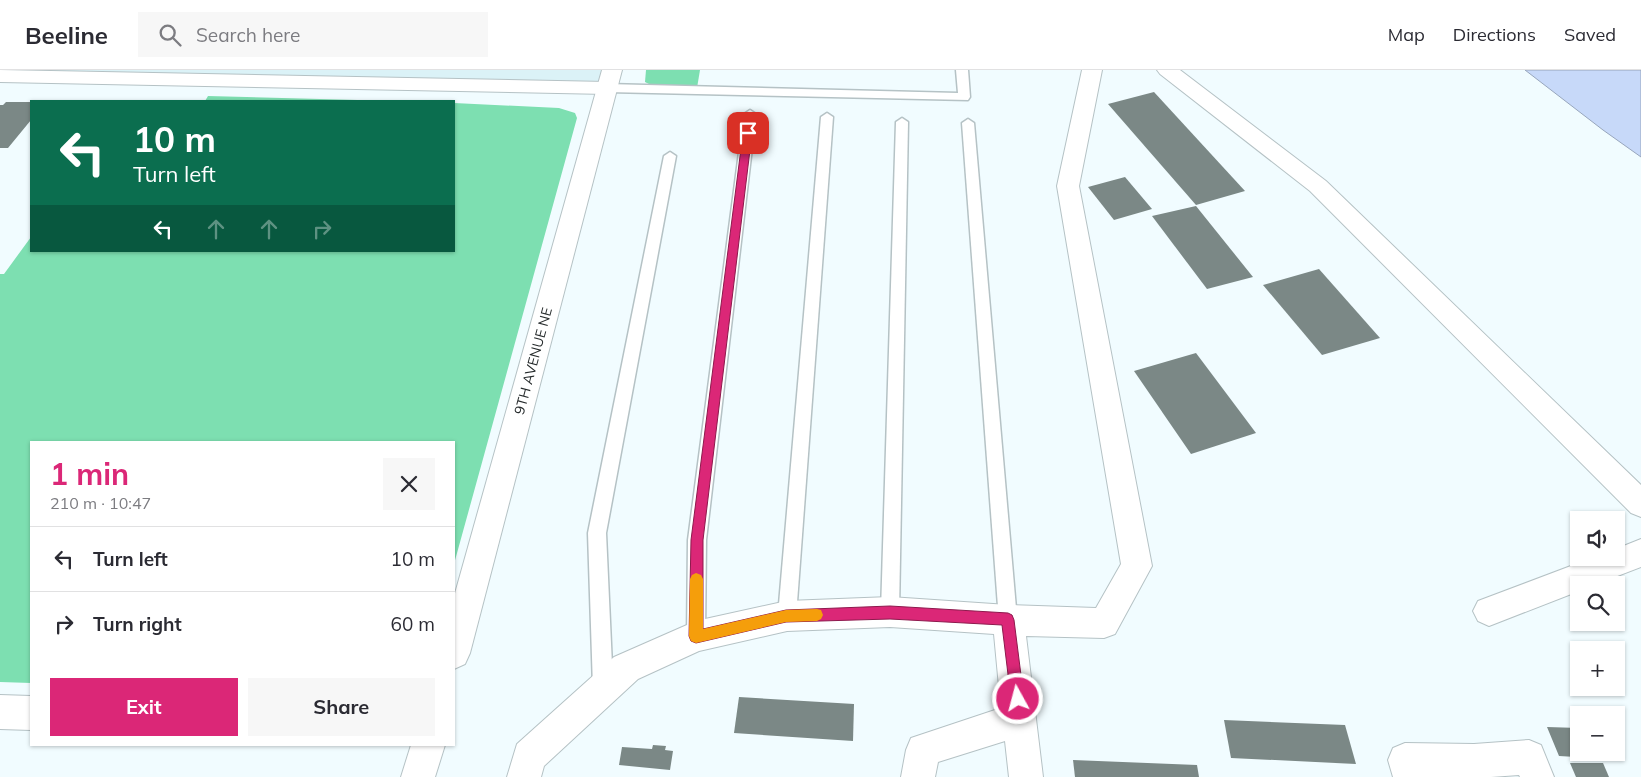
<!DOCTYPE html>
<meta charset="utf-8">
<style>
:root{--surface:#fff;--page:#f7f7f7;--text:#2b2b33;--muted:#7c7c81;--line:#e1e1e2;--accent:#db2777}
body{margin:0;font-family:Mulish,sans-serif;background:var(--page);color:var(--text);height:100vh;display:flex;flex-direction:column;font-size:19px;white-space:nowrap}
*{box-sizing:border-box;margin:0}
p{font-size:16px;color:var(--muted)}
.icon{flex:none;width:28px;height:28px;fill:none;stroke:currentColor;stroke-width:2;stroke-linecap:round;stroke-linejoin:round}
.map{position:relative;flex:1;overflow:hidden}
.panel{position:absolute;left:30px;top:371px;width:425px;height:305px;display:flex;flex-direction:column;background:var(--surface);border-radius:0px;box-shadow:0 1px 4px #0004}
.panel>*{flex:none}
.hud{position:absolute;left:30px;top:30px;width:425px;height:152px;border-radius:0px;box-shadow:0 1px 4px #0004;background:#0b6e4f;color:#fff;overflow:hidden}
.tools{position:absolute;left:1570px;top:441px;display:grid;gap:10px}
.tools a{display:grid;place-items:center;width:55px;height:55px;border-radius:0px;background:var(--surface);box-shadow:0 1px 4px #0004;font-size:25px}
.pin{position:absolute;display:grid;place-items:center;width:42px;height:42px;color:#fff;margin:-21px;border-radius:10px;box-shadow:0 2px 8px #0006}
.me{position:absolute;width:55px;margin:-28px;rotate:353deg;stroke-linejoin:round;filter:drop-shadow(0 0 4px #0008)}
.turn{display:flex;align-items:center;gap:18px;height:105px;padding:0 20px;font-size:22px}
.turn .icon{width:65px;height:65px;stroke-width:2.5}
.turn b{display:block;font-size:35px;line-height:42px}
.lanes{display:flex;align-items:center;height:48px;padding:0 20px;background:#0003;justify-content:center;gap:25px;direction:ltr}
.lanes .off{opacity:.35}
.round{display:grid;place-items:center;flex:none;width:52px;height:52px;border-radius:0px;background:var(--page)}
.summary{display:flex;align-items:center;justify-content:space-between;height:85px;padding:0 20px}
h1{font-size:30px;font-weight:700;line-height:38px;color:var(--accent)}
.action{display:flex;gap:10px;margin-top:auto;padding:10px 20px}
.action a{flex:1;height:58px;border-radius:0px;background:var(--accent);color:#fff;font-size:20px;font-weight:700;line-height:58px;text-align:center}
.action a+a{background:var(--page);color:var(--text)}
ul{padding:0;list-style:none}
li{display:flex;align-items:center;gap:15px;height:65px;padding:0 20px;border-top:1px solid var(--line)}
li div{flex:1}
li b{display:block;font-size:19px}
li em{font-style:normal}
header{display:flex;align-items:center;gap:30px;box-sizing:border-box;height:70px;padding:0 25px;background:var(--surface);border-bottom:1px solid var(--line)}
header strong{font-size:24px}
nav{display:flex;gap:28px;margin-inline-start:auto;font-size:18px}
.search{width:350px;height:45px;background:var(--page);display:flex;align-items:center;gap:12px;box-sizing:border-box;padding:0 18px;border-radius:0px;color:var(--muted);font-size:19px}
.map>svg:first-child{display:block}
.built{fill:#dbf2f7}
.green{fill:#7ddfb1}
.water{fill:#c7d9f9;stroke:#97a5bc}
.building{fill:#7b8886}
.lines{fill:none;stroke-linecap:round;stroke-linejoin:round}
.service-casing{stroke:#b5c2c5;stroke-width:3}
.minor-casing{stroke:#b5c2c5;stroke-width:2}
.tertiary-casing{stroke:#b5c2c5;stroke-width:2}
.service{fill:#fff;fill-rule:evenodd}
.minor{fill:#fff;fill-rule:evenodd}
.tertiary{fill:#fff;fill-rule:evenodd}
.route{fill:#db2777;stroke:#8e194d}
.slow{fill:#f59e0b}
.labels{text-anchor:middle;stroke-width:4.5;stroke-linejoin:round;paint-order:stroke}
.street-label{font-size:14px;fill:#262b2c;stroke:#fff}
</style>
<header>
<strong>Beeline</strong>
<div class="search"><svg class="icon" aria-label="search" viewBox="0 0 24 24"><circle cx="10" cy="10" r="6"/><path d="M15 15l6 6"/></svg>Search here</div>
<nav><a>Map</a><a>Directions</a><a>Saved</a></nav>
</header>
<div class="map">
<svg width="1641" height="707" viewBox="0 0 1641 707">
<rect width="100%" height="100%" fill="#f1fcff"/>
<path class="built" d="M0,0h612l-5,18 -607,-12z"/>
<g class="green">
<path d="M646,0h54l-3,18 -46,-3 -6,-3z"/>
<path d="M208,26l187,5h-190z"/>
<path d="M454,33l105,5 16,5 2,5 -123,446v-122h-423v241l-31,-1v-408h4l27,-37v14h423z"/>
</g>
<path class="water" d="M1525,0h116v87l-38,-27z"/>
<g class="building">
<path d="M1154,22l91,99 -49,14 -88,-101z"/>
<path d="M6,32h25v18l-23,28h-8v-43h3z"/>
<path d="M1125,107l27,32 -38,11 -26,-33z"/>
<path d="M1196,136l57,71 -46,12 -55,-73z"/>
<path d="M1319,199l61,69 -58,17 -59,-70z"/>
<path d="M1196,283l60,80 -65,21 -57,-83z"/>
<path d="M739,627l115,7 -1,37 -119,-8z"/>
<path d="M1224,650l121,5 11,39 -125,-6z"/>
<path d="M1547,657l32,1v24h28l3,7 -51,-3z"/>
<path d="M653,675l13,1 -1,4 8,1 -3,19 -51,-5 3,-18 30,2z"/>
<path d="M1073,690l124,5 2,12h-124z"/>
<path d="M1570,693h33l6,14h-33z"/>
</g>
<g class="lines">
<defs>
<g id="service">
<path d="M956,0h12l2,27 -2,3 -361,-8 -6,-4 6,-4 351,9z"/>
<path d="M750,40l6,4 -50,426 -1,96 -2,6 -7,3 -7,-3 -2,-6 1,-96 56,-426z"/>
<path d="M827,43l6,4 -37,499 -2,6 -7,3 -7,-3 -2,-6 43,-499z"/>
<path d="M902,48l6,4 -9,490 -2,6 -7,3 -7,-3 -2,-6 15,-490z"/>
<path d="M968,49l6,4 43,497 -2,6 -7,3 -7,-3 -2,-6 -37,-497z"/>
<path d="M670,82l6,4 -70,377 7,155 -3,7 -7,3 -7,-3 -3,-7 -5,-155 76,-377z"/>
</g>
<g id="minor">
<path d="M0,0l607,12 7,1 3,5 -3,5 -7,1 -607,-12z"/>
<path d="M1082,0h20l-23,116 73,380 -37,68 -11,4 -78,-2 17,141h-34l-4,-36 -67,21 -3,15h-34l5,-27 5,-12 90,-30 -7,-74 -104,-7 -103,4 -88,20 -61,28 -94,87 -3,11h-34l10,-33 97,-87 82,-36 91,-20 103,-4 118,8 88,3 25,-44 -64,-378z"/>
<path d="M1157,0h23l146,111 315,304v32l-10,-4 -321,-322 -150,-117z"/>
<path d="M1641,469v28l-47,18h-15v6l-90,35 -11,-5 -5,-10 5,-10 114,-43h24v-9z"/>
<path d="M0,625l31,1v34l-31,-1z"/>
<path d="M1529,670l12,5 13,32h-34l-1,-2 -28,2h-98l-5,-17 5,-12 12,-5 69,1z"/>
</g>
<g id="tertiary">
<path d="M602,0h20l-152,583 -5,11 -11,5v-72z"/>
<path d="M411,675h34l-10,32h-34z"/>
</g>
</defs>
<use href="#service" class="service-casing"/>
<use href="#minor" class="minor-casing"/>
<use href="#tertiary" class="tertiary-casing"/>
<use href="#service" class="service"/>
<use href="#minor" class="minor"/>
<use href="#tertiary" class="tertiary"/>
</g>
<path class="route" d="M748,60l4,3 -49,407v89l83,-19 104,-4 118,7 4,2 2,5 10,79 -2,5 -4,2 -5,-2 -2,-5 -9,-74 -112,-6 -104,3 -90,21 -5,-2 -2,-5 2,-96 52,-407z"/>
<path class="slow" d="M696,503l5,2 2,4v50l83,-19 31,-1 4,1 2,5 -2,4 -4,2 -31,1 -90,21 -5,-2 -2,-5 1,-57 2,-4z"/>
<g class="labels">
<g class="street-label">
<text transform="translate(533 291) rotate(-75)" y="5">9TH AVENUE NE</text>
</g>
</g>
</svg>
<div class="tools">
<a><svg class="icon" aria-label="sound" viewBox="0 0 24 24"><path d="M4 9h4l5-4v14l-5-4H4zM17 9q2 3 0 6"/></svg></a>
<a><svg class="icon" aria-label="search" viewBox="0 0 24 24"><circle cx="10" cy="10" r="6"/><path d="M15 15l6 6"/></svg></a>
<a>+</a>
<a>−</a>
</div>
<div class="pin" style="left:748px;top:63px;background:#d93025"><svg class="icon" aria-label="arrive" viewBox="0 0 24 24"><path d="M6 21V4h12l-3 4 3 4H6"/></svg></div>
<svg class="me" style="left:1018px;top:629px" viewBox="-20 -20 40 40"><circle r="17" fill="#db2777" stroke="#fff" stroke-width="3"/><path d="M0-11L8 9 0 5-8 9z" fill="#fff"/></svg>
<div class="hud">
<div class="turn"><svg class="icon" aria-label="left" viewBox="0 0 24 24"><path d="M17 20v-9H6M10 6l-5 5 5 5"/></svg><div><b>10 m</b>Turn left</div></div>
<div class="lanes"><svg class="icon" aria-label="left" viewBox="0 0 24 24"><path d="M17 20v-9H6M10 6l-5 5 5 5"/></svg><svg class="icon off" aria-label="ahead" viewBox="0 0 24 24"><path d="M12 20V5M6 11l6-6 6 6"/></svg><svg class="icon off" aria-label="ahead" viewBox="0 0 24 24"><path d="M12 20V5M6 11l6-6 6 6"/></svg><svg class="icon off" aria-label="right" viewBox="0 0 24 24"><path d="M7 20v-9h11M14 6l5 5-5 5"/></svg></div>
</div>
<section class="panel">
<div class="summary"><div><h1>1 min</h1><p>210 m · 10:47</p></div><a class="round"><svg class="icon" aria-label="close" viewBox="0 0 24 24"><path d="M6 6l12 12M18 6L6 18"/></svg></a></div>
<ul>
<li><svg class="icon" aria-label="left" viewBox="0 0 24 24"><path d="M17 20v-9H6M10 6l-5 5 5 5"/></svg><div><b>Turn left</b></div><em>10 m</em></li>
<li><svg class="icon" aria-label="right" viewBox="0 0 24 24"><path d="M7 20v-9h11M14 6l5 5-5 5"/></svg><div><b>Turn right</b></div><em>60 m</em></li>
</ul>
<div class="action"><a>Exit</a><a>Share</a></div>
</section>
</div>
